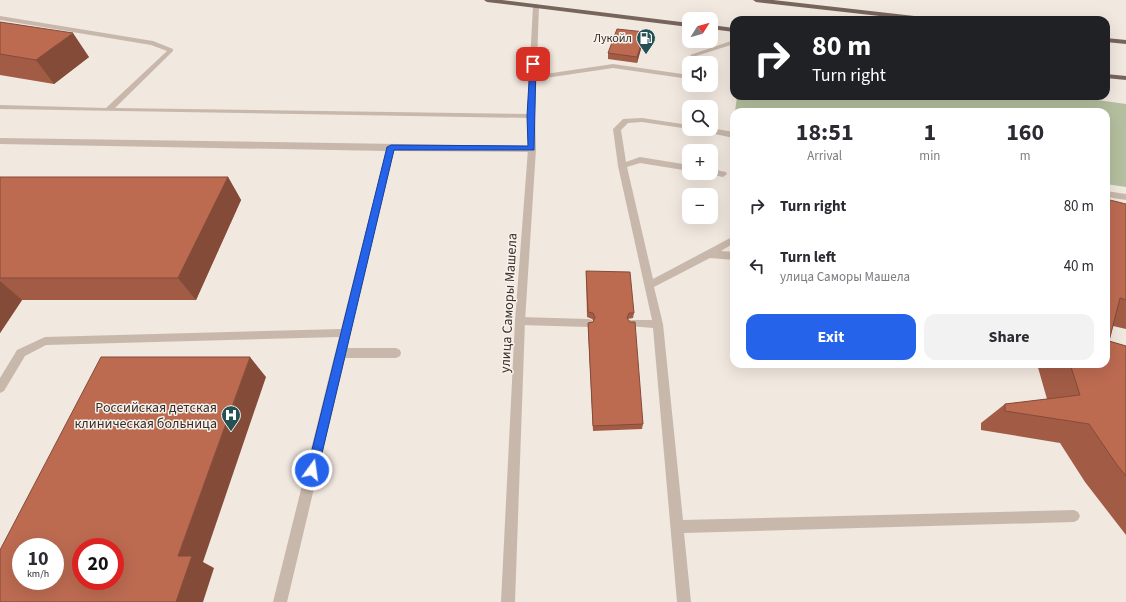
<!DOCTYPE html>
<meta charset="utf-8">
<style>
:root{--surface:#fff;--page:#f2f2f3;--text:#2b2b33;--muted:#7c7c81;--accent:#2563eb}
body{margin:0;font-family:"Source Sans 3",sans-serif;background:var(--page);color:var(--text);height:100vh;display:flex;flex-direction:column;font-size:15px;white-space:nowrap}
*{box-sizing:border-box;margin:0}
p{font-size:13px;color:var(--muted)}
.icon{flex:none;width:22px;height:22px;fill:none;stroke:currentColor;stroke-width:2;stroke-linecap:round;stroke-linejoin:round}
.map{position:relative;flex:1;overflow:hidden}
.sheet{position:absolute;left:730px;top:108px;width:380px;height:260px;display:flex;flex-direction:column;background:var(--surface);border-radius:12px;box-shadow:0 4px 16px #0002}
.sheet>*{flex:none}
.guide{position:absolute;left:730px;top:16px;width:380px;height:84px;border-radius:12px;box-shadow:0 4px 16px #0002;background:#202124;color:#fff;overflow:hidden}
.needle{width:26px;rotate:53deg}
.controls{position:absolute;left:682px;top:12px;display:grid;gap:8px}
.controls a{display:grid;place-items:center;width:36px;height:36px;border-radius:8px;background:var(--surface);box-shadow:0 4px 16px #0002;font-size:20px}
.speed{position:absolute;left:12px;top:538px;display:flex;gap:8px;font-size:20px;font-weight:700;text-align:center}
.speed>*{display:grid;place-content:center;width:52px;height:52px;border-radius:50%;background:var(--surface);box-shadow:0 4px 16px #0002;line-height:1}
.speed small{font-size:10px;font-weight:400}
.speed .limit{border:6px solid #d22;background:#fff;color:#111}
.pin{position:absolute;display:grid;place-items:center;width:34px;height:34px;color:#fff;margin:-17px;border-radius:8px;box-shadow:0 2px 6px #0006}
.me{position:absolute;width:44px;margin:-22px;rotate:14deg;stroke-linejoin:round;filter:drop-shadow(0 0 3px #0008)}
.turn{display:flex;align-items:center;gap:14px;height:84px;padding:0 16px;font-size:18px}
.turn .icon{width:52px;height:52px;stroke-width:2.5}
.turn b{display:block;font-size:28px;line-height:34px}
.eta{display:flex;justify-content:space-evenly;align-items:center;height:68px;text-align:center}
.eta b{font-size:24px;font-weight:700;line-height:28px}
.button{display:flex;gap:8px;margin-top:auto;padding:8px 16px}
.button a{flex:1;height:46px;border-radius:12px;background:var(--accent);color:#fff;font-size:16px;font-weight:700;line-height:46px;text-align:center}
.button a+a{background:var(--page);color:var(--text)}
ul{padding:0;list-style:none}
li{display:flex;align-items:center;gap:12px;height:60px;padding:0 16px}
li div{flex:1}
li b{display:block;font-size:15px}
li em{font-style:normal}
.map>svg:first-child{display:block}
.green{fill:#b4bf9f}
.lines{fill:none;stroke-linecap:round;stroke-linejoin:round}
.lane{fill:#c8b8ab;fill-rule:evenodd}
.street{fill:#c8b8ab;fill-rule:evenodd}
.primary{fill:#77655c;fill-rule:evenodd}
.wall{fill:#a25c46}
.shaded-wall{fill:#844b39}
.building{fill:#bc6b51;stroke:#844b39;fill-rule:evenodd}
.route{fill:#2563eb;stroke:#184099}
.labels{text-anchor:middle;stroke-width:3;stroke-linejoin:round;paint-order:stroke}
.far-poi-label{font-size:12px;fill:#362e2a;stroke:#f8f2eb;text-anchor:end}
.street-label{font-size:14px;fill:#362e2a;stroke:#f8f2eb}
.poi-label{font-size:14px;fill:#362e2a;stroke:#f8f2eb;text-anchor:end}
</style>
<div class="map">
<svg width="1126" height="602" viewBox="0 0 1126 602">
<rect width="100%" height="100%" fill="#f1e8df"/>
<path class="green" d="M737,96h331l58,8v83l-20,-3v-72h-371z"/>
<g class="lines">
<g class="lane">
<path d="M0,16l153,25 20,8v2l-58,57 416,6 4,2 -4,2 -531,-9v-4l106,3 61,-57 -16,-6 -151,-25z"/>
<path d="M734,40v4l-41,13 -3,-2z"/>
<path d="M613,64l76,11v4l-76,-11 -81,12 -4,-2 4,-2z"/>
<path d="M642,118l47,7v4h2h-2l-47,-7 -14,1 -7,7 5,32 14,-5 49,8v6l-49,-8 -13,4 26,112 81,-43v7l-13,8 13,1v8l-24,-2 -56,29 9,37 20,196 391,-10 4,2 2,4 -2,4 -4,2 -390,11 7,69h-14l-24,-274 -24,-2 -1,-3 1,-3h23l-34,-154 -5,-37 10,-10z"/>
<path d="M711,128l23,4v6l-34,-7 -4,-2z"/>
<path d="M0,138l532,8 4,3 -4,3 -138,-1 -47,197h49l4,2 1,3 -1,3 -4,2h-51l-58,244h-14l66,-265 -293,8 -21,11 -21,35 -4,2v-15l17,-28 28,-13 296,-8 45,-178 -386,-7z"/>
<path d="M711,169l15,3 1,2 -4,3 -15,-3 3,-1z"/>
<path d="M1106,191l20,3v6l-20,-3z"/>
<path d="M520,317l68,2 4,1 1,3 -1,3 -4,1 -68,-2 -4,-1 -1,-3 1,-3z"/>
</g>
<path class="street" d="M536,4l3,2 -4,110 1,33 -11,172 -10,281h-14l14,-281 13,-172 -1,-33 6,-110z"/>
<g class="primary">
<path d="M484,0h18l187,23v4l-202,-25z"/>
<path d="M753,0h20l159,18 3,2h-20l-159,-18z"/>
<path d="M711,25l23,3v4l-23,-3z"/>
<path d="M1106,38l20,2v4l-20,-2z"/>
<path d="M1106,74l20,2v4l-20,-2z"/>
</g>
</g>
<g class="wall">
<path d="M0,22l89,35 -35,27 -54,-9z"/>
<path d="M644,38l-7,25 -29,-4v-6z"/>
<path d="M0,177h228l13,23 -45,100h-174l-22,33z"/>
<path d="M1126,204v125l-13,-3 -4,15 17,5v189l-41,-53 -25,-39 -79,-13v-7l24,-19 42,-5 -10,-35h69z"/>
<path d="M586,271l48,42 -1,5 -5,1 15,105 -1,5 -49,2 -5,-103v-5l5,-1v-2l-1,-1 -5,-2z"/>
</g>
<g class="shaded-wall">
<path d="M645,32l-1,6 -7,25v-6z"/>
<path d="M73,33l16,24 -35,27 -18,-24z"/>
<path d="M228,177l13,23 -45,100 -18,-22z"/>
<path d="M0,281l22,19 -22,33z"/>
<path d="M250,357l16,20 -63,185 11,6 -11,34h-27l2,-46z"/>
</g>
<g class="building">
<path d="M0,22l73,11 -37,27 -36,-6z"/>
<path d="M617,29l28,3 -8,25 -29,-4z"/>
<path d="M0,177h228l-50,101h-178z"/>
<path d="M1106,199l20,5v96l-6,-2 -11,43 17,5v130l-9,-11 -28,-41 -84,-13v-7l75,-9 -10,-31h36z"/>
<path d="M586,271l44,1 4,41h-5l-2,5 3,4h5l8,102 -50,2 -5,-103 5,-1 2,-5 -2,-4 -5,-1z"/>
<path d="M101,357h149l-72,199h14l-16,46h-176v-52zM21,547h34v34h-34zM81,547h34v34h-34z"/>
</g>
<path class="route" d="M533,62l3,2 -2,86h-140l-76,320 -2,4 -4,2 -4,-2 -1,-4 80,-323 4,-2 137,1 -1,-30 3,-52z"/>
<defs>
<symbol id="fuel-pin" viewBox="-11 -11 22 30"><path d="M0 17L-7.5 6A9.5 9.5 0 1 1 7.5 6Z" fill="#235155" stroke="#f8f2eb"/><path d="M-5.5-6h7V0h2V4h1.3V-2.5L3-4.5l.8-.8L6-3V5H2.5V1h-1V6h-7ZM-4.2-4.7v3.2H.2V-4.7Z" fill="#fff"/></symbol>
<symbol id="hospital-pin" viewBox="-11 -11 22 30"><path d="M0 17L-7.5 6A9.5 9.5 0 1 1 7.5 6Z" fill="#235155" stroke="#f8f2eb"/><path d="M-5-5h3v3.5h4V-5h3V5h-3V1.5h-4V5h-3Z" fill="#fff"/></symbol>
</defs>
<g fill-rule="evenodd">
<use href="#fuel-pin" x="635" y="27" width="22" height="30"/>
<use href="#hospital-pin" x="220" y="404" width="22" height="30"/>
</g>
<g class="labels">
<g class="far-poi-label">
<text x="632" y="42">Лукойл</text>
</g>
<g class="street-label">
<text transform="translate(508 303) rotate(-87)" y="5">улица Саморы Машела</text>
</g>
<g class="poi-label">
<text x="217" y="412">Российская детская<tspan x="217" dy="16">клиническая больница</tspan></text>
</g>
</g>
</svg>
<div class="controls">
<a><svg class="needle" viewBox="-14 -14 28 28"><path d="M0-13l5 13h-10z" fill="#e53935"/><path d="M0 13l5-13h-10z" fill="#7c7c81"/></svg></a>
<a><svg class="icon" aria-label="sound" viewBox="0 0 24 24"><path d="M4 9h4l5-4v14l-5-4H4zM17 9q2 3 0 6"/></svg></a>
<a><svg class="icon" aria-label="search" viewBox="0 0 24 24"><circle cx="10" cy="10" r="6"/><path d="M15 15l6 6"/></svg></a>
<a>+</a>
<a>−</a>
</div>
<div class="speed"><div>10<small>km/h</small></div><div class="limit">20</div></div>
<div class="pin" style="left:533px;top:64px;background:#d93025"><svg class="icon" aria-label="arrive" viewBox="0 0 24 24"><path d="M6 21V4h12l-3 4 3 4H6"/></svg></div>
<svg class="me" style="left:312px;top:470px" viewBox="-20 -20 40 40"><circle r="17" fill="#2563eb" stroke="#fff" stroke-width="3"/><path d="M0-11L8 9 0 5-8 9z" fill="#fff"/></svg>
<div class="guide">
<div class="turn"><svg class="icon" aria-label="right" viewBox="0 0 24 24"><path d="M7 20v-9h11M14 6l5 5-5 5"/></svg><div><b>80 m</b>Turn right</div></div>
</div>
<section class="sheet">
<div class="eta">
<div><b>18:51</b><p>Arrival</p></div>
<div><b>1</b><p>min</p></div>
<div><b>160</b><p>m</p></div>
</div>
<ul>
<li><svg class="icon" aria-label="right" viewBox="0 0 24 24"><path d="M7 20v-9h11M14 6l5 5-5 5"/></svg><div><b>Turn right</b></div><em>80 m</em></li>
<li><svg class="icon" aria-label="left" viewBox="0 0 24 24"><path d="M17 20v-9H6M10 6l-5 5 5 5"/></svg><div><b>Turn left</b><p>улица Саморы Машела</p></div><em>40 m</em></li>
</ul>
<div class="button"><a>Exit</a><a>Share</a></div>
</section>
</div>
